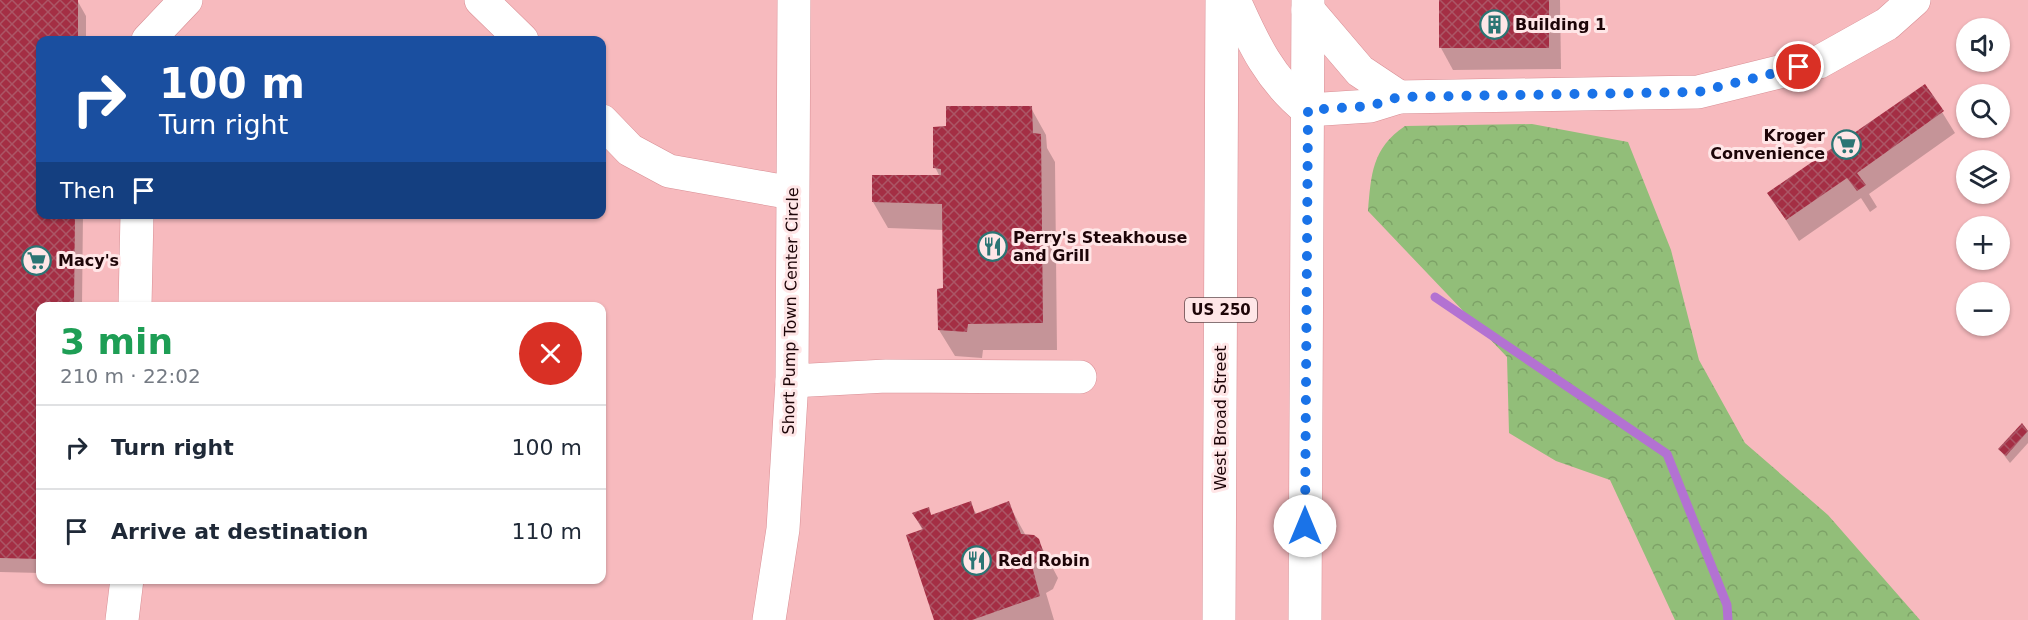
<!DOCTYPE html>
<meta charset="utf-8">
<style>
:root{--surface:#fff;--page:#f2f2f3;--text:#1f2937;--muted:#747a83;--line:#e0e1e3}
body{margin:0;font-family:"DejaVu Sans",sans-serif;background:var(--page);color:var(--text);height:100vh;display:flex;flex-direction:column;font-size:22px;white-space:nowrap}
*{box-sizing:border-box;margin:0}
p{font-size:20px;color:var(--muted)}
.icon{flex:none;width:33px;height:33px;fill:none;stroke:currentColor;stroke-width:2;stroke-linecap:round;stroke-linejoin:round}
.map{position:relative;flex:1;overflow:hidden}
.drawer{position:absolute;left:36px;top:302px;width:570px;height:282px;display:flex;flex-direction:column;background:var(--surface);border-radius:12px;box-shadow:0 2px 4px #0004}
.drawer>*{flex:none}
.hud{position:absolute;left:36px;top:36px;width:570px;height:183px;border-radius:12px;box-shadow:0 2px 4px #0004;background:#1a4fa0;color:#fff;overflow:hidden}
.tools{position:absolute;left:1956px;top:18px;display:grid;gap:12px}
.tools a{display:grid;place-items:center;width:54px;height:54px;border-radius:50%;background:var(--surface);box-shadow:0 2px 4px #0004;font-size:30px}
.pin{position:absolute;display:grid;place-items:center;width:51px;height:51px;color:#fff;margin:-26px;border:3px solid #fff;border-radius:50%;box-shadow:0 2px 6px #0007}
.me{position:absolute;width:66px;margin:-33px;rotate:0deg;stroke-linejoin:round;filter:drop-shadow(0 0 4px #0008)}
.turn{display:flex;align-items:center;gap:21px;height:126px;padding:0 24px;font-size:27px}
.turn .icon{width:78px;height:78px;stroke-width:2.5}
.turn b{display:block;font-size:42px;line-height:51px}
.then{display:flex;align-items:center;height:57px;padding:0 24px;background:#0003;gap:12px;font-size:22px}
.round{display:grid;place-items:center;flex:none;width:63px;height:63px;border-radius:32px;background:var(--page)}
.summary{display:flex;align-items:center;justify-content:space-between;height:102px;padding:0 24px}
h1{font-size:36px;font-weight:600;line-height:45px;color:#1e9e55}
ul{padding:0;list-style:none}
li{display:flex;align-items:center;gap:18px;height:84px;padding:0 24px;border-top:2px solid var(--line)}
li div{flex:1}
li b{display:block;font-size:22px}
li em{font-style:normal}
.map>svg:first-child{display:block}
.forest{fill:url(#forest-crowns)}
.shadow{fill:#0003}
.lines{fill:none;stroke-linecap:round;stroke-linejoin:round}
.stream{stroke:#b372d2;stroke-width:9}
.building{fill:url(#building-cross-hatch)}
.minor-casing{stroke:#d88e94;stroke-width:34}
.major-casing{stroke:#d88e94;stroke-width:34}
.minor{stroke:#fff;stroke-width:33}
.major{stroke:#fff;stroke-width:33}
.route{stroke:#1a73e8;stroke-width:10;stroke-dasharray:0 18}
.labels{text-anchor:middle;stroke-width:6;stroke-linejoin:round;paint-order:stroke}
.shield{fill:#ffe6e7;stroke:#61484b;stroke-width:1.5}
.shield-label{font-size:15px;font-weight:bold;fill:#1d0508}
.poi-label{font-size:16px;font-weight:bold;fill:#1d0508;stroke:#ffe6e7;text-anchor:start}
.street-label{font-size:16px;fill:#1d0508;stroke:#ffe6e7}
</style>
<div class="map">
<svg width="2028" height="620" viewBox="0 0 2028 620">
<defs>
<pattern id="forest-crowns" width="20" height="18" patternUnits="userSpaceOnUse" patternTransform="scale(1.5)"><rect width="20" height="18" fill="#92be79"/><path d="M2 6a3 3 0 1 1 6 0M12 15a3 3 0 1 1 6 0" fill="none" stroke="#7da267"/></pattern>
<pattern id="building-cross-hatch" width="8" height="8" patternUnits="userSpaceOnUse" patternTransform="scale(1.5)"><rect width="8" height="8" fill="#a42e44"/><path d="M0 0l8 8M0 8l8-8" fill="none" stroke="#ab5666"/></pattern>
</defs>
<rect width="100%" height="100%" fill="#f7babe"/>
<path class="forest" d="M1532,124l96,18 43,108 28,110 46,83 83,72 92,105h-245l-65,-140 -54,-19 -47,-28 -2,-76 -139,-146c3,-36 4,-63 37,-85z"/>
<g class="shadow">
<path d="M0,0h77l9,16v24h-46v174h43l-1,92h-42v267l-40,-1z"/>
<path d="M1441,0h119l1,69 -108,1 -12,-22z"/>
<path d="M1031,108l15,27 1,13 8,14 2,188h-74l-1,8 -27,-2 -16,-26 6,-40 -1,-60 -56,-2 -15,-26 67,-25 -5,-10z"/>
<path d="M1942,112l13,21 -86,61 8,13 -7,5 -9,-14 -62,43 -30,-48z"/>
<path d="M2022,425l6,6v12l-18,20 -10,-13z"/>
<path d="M970,503l7,12 31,-12 18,33 12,4 20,38 -5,11 -7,4 8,27h-118l-13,-89 -9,-17 14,-5 4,7z"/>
</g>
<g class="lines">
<path class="stream" d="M1435,297l232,157 60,151 1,15"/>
</g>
<g class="building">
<path d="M0,0h78v40h-38v174h35l-1,92h-34v253l-40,-1z"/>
<rect x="1439" y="0" width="110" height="48"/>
<path d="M1925,84l19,27 -87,62 9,12 -9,6 -10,-13 -61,42 -19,-27z"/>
<path d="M946,106h86l1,27 8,1 2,189 -75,1 -1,8 -29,-2 -1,-41 6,-1 -1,-84 -70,-2v-27h69v-6l-8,-1v-41l13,-1z"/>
<path d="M2022,423l6,8 -22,25 -8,-7z"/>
<path d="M971,501l4,13 34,-13 12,33 13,1 5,4 4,12 -1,6 -10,9 8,30 -68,24h-38l-28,-85 17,-6 -11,-16 17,-6 2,8z"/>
</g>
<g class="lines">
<defs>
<g id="minor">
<path d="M481,0l41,40"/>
<path d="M1308,10l52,61 39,26"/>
<path d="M148,40l38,-40"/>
<path d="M1308,110l62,-4 29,-9 299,-5 121,-30 68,-38 27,-24"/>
<path d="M602,121l28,29 39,21 123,22"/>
<path d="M135,306l2,-92"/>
<path d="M792,381l94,-5 194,1"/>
<path d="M122,620l5,-41"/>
<path d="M769,620l14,-91 9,-148 2,-381"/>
</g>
<g id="major">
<path d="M1234,0c19,43 36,80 74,110"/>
<path d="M1219,620l3,-620"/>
<path d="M1305,620l3,-620"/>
</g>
</defs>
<use href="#minor" class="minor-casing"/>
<use href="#major" class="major-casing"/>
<use href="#minor" class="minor"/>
<use href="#major" class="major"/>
</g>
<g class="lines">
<path class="route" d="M1305,526l3,-416 62,-4 29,-9 299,-5 101,-25"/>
</g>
<defs>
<symbol id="building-ring" viewBox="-11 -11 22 22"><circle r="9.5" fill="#ffe6e7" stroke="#2b7574" stroke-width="1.5"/><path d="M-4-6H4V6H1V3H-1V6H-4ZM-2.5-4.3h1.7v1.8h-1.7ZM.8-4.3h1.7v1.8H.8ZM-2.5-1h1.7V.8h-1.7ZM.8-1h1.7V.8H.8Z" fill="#2b7574"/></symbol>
<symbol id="supermarket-ring" viewBox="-11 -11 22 22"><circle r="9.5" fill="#ffe6e7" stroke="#2b7574" stroke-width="1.5"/><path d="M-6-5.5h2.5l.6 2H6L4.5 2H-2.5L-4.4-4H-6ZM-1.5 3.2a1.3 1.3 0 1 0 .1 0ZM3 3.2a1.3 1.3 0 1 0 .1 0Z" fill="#2b7574"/></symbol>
<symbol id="restaurant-ring" viewBox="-11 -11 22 22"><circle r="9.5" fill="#ffe6e7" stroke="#2b7574" stroke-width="1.5"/><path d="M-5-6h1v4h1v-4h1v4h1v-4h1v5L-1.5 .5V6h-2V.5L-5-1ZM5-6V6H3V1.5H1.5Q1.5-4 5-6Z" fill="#2b7574"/></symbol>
</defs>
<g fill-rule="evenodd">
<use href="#building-ring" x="1478" y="8" width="33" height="33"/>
<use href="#supermarket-ring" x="1830" y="128" width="33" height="33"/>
<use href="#restaurant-ring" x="976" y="230" width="33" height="33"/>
<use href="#supermarket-ring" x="20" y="244" width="33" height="33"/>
<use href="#restaurant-ring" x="960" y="544" width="33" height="33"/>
</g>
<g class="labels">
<rect class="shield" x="1185" y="298" width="72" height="24" rx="4.5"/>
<g class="shield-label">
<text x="1221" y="315">US 250</text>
</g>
<g class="poi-label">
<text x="1515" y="30">Building 1</text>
<text x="1825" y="141" text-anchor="end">Kroger<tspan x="1825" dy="18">Convenience</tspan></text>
<text x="1013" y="243">Perry's Steakhouse<tspan x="1013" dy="18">and Grill</tspan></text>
<text x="58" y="266">Macy's</text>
<text x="998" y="566">Red Robin</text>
</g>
<g class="street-label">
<text transform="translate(790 311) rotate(-89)" y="6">Short Pump Town Center Circle</text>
<text transform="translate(1220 418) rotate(-90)" y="6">West Broad Street</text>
</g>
</g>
</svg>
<div class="tools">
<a><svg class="icon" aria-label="sound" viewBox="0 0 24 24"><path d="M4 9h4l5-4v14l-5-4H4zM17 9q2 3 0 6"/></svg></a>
<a><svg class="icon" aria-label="search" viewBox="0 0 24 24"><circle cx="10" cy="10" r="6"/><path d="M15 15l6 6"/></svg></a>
<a><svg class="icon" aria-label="layers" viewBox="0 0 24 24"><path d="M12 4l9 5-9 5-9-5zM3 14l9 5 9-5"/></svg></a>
<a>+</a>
<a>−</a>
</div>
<div class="pin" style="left:1799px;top:67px;background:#d93025"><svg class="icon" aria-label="arrive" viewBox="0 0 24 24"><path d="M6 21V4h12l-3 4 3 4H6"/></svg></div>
<svg class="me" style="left:1305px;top:526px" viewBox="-20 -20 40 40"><circle r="19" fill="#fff"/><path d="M0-13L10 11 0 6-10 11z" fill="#1a73e8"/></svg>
<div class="hud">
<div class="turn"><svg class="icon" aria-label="right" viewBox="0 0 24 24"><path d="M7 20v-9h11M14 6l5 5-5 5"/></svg><div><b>100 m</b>Turn right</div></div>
<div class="then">Then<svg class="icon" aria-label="arrive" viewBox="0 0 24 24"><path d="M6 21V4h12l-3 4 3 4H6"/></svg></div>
</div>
<section class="drawer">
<div class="summary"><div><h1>3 min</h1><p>210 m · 22:02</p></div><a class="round" style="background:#d93025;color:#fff"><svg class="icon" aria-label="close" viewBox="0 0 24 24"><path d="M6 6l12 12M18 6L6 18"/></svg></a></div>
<ul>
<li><svg class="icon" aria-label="right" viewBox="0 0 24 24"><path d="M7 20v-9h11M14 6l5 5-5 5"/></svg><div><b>Turn right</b></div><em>100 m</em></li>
<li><svg class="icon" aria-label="arrive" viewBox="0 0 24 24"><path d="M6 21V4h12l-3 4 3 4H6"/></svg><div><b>Arrive at destination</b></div><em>110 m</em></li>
</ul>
</section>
</div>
